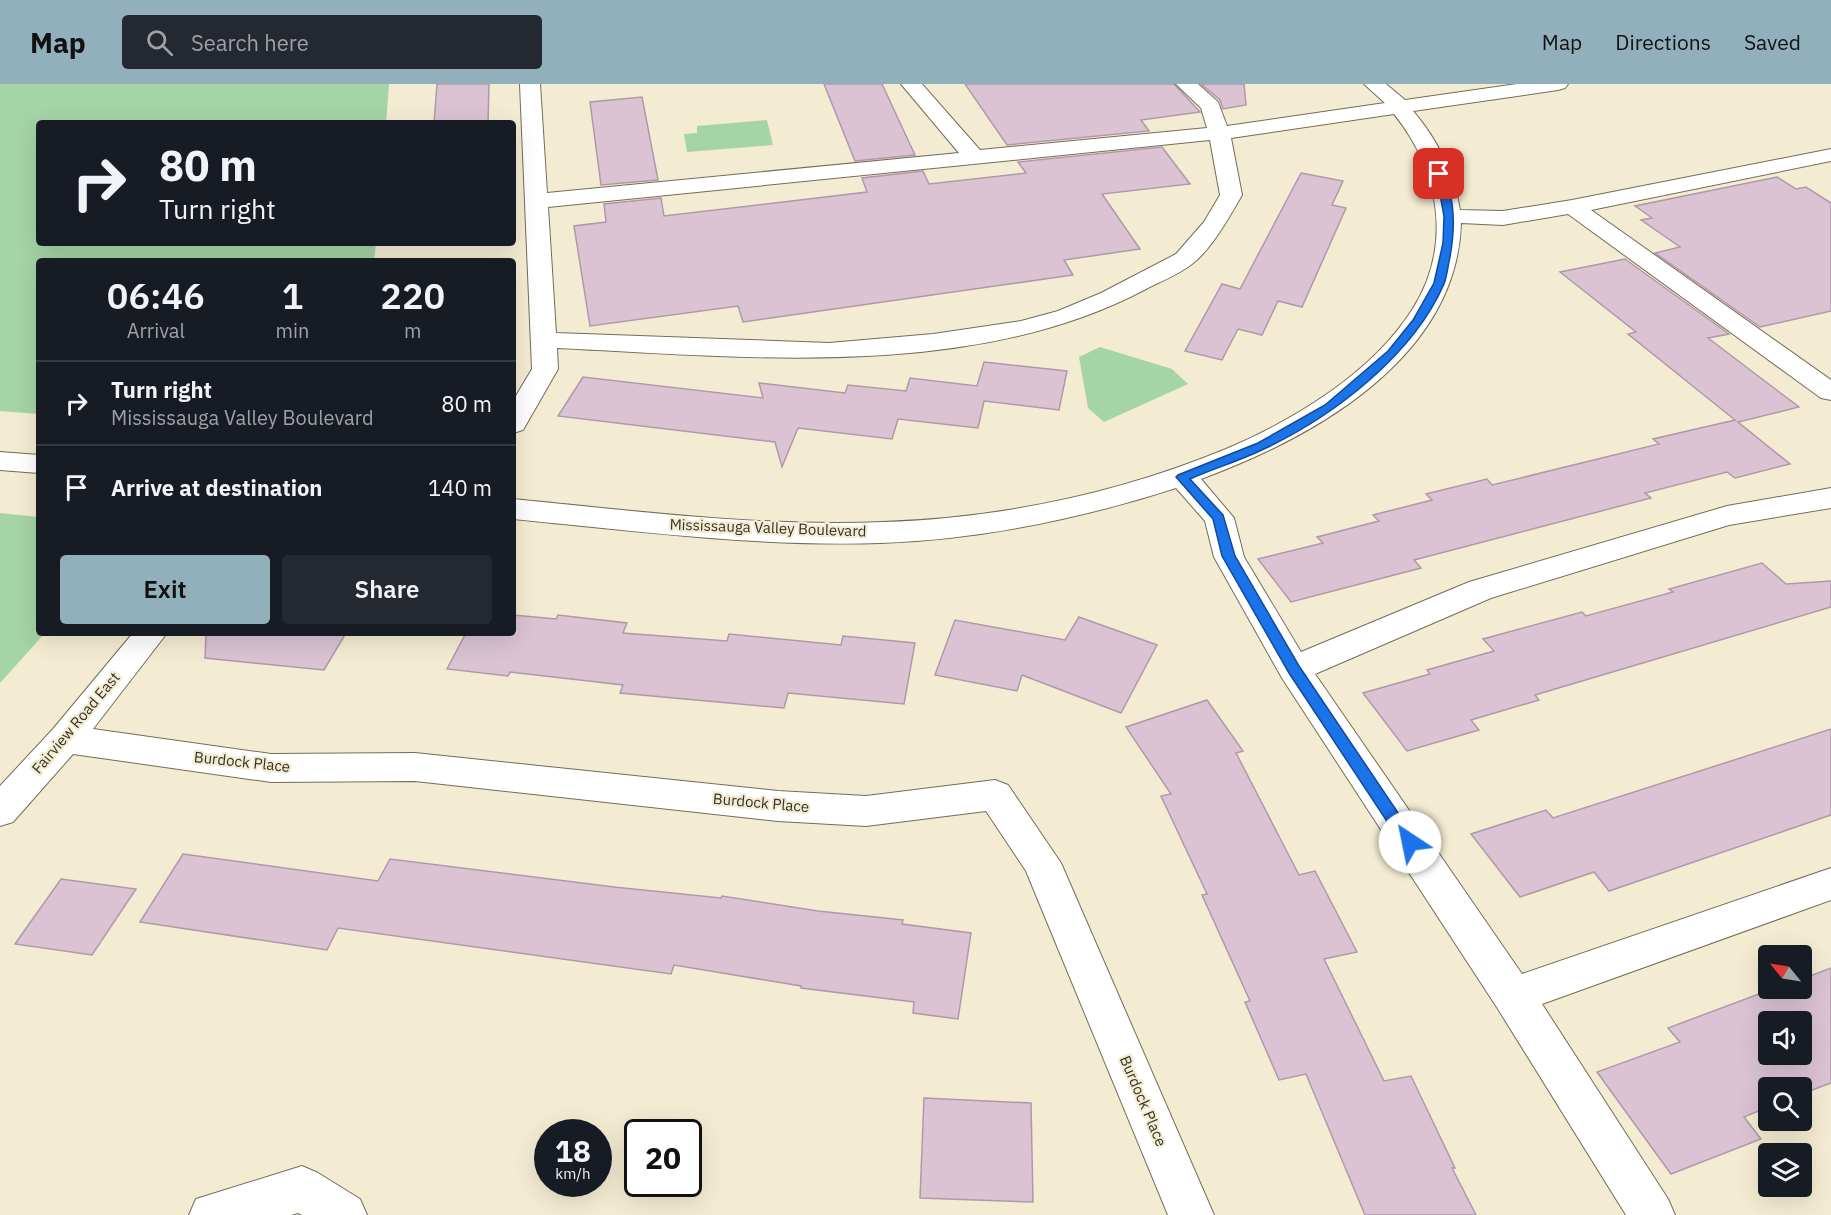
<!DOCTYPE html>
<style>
:root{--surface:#171b24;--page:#242831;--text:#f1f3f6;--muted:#9ea1a6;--line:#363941;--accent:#92b0bb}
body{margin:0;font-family:"IBM Plex Sans",sans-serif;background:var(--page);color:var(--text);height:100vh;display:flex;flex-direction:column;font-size:22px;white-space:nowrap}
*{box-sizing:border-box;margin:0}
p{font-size:20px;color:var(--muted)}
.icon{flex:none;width:33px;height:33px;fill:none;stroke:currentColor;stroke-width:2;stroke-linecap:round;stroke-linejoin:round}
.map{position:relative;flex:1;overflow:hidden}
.side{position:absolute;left:36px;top:174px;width:480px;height:378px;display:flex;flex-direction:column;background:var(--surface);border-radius:6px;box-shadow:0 6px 24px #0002}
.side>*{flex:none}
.guide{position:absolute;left:36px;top:36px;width:480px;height:126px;border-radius:6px;box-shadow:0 6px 24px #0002;background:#171b24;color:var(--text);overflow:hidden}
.needle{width:39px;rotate:300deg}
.tools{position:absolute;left:1758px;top:861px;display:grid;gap:12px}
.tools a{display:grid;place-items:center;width:54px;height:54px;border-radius:6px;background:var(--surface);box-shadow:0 6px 24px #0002;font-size:30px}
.speed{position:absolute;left:534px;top:1035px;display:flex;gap:12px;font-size:30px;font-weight:700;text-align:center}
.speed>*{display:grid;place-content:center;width:78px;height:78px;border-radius:50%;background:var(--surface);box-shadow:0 6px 24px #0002;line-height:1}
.speed small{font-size:15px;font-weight:400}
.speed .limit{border:3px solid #111;border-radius:9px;background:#fff;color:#111}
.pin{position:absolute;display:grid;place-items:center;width:51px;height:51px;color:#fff;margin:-26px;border-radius:12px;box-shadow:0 3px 9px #0006}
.me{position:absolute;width:66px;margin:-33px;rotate:326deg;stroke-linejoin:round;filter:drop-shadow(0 0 4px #0008)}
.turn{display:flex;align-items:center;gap:21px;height:126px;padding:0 24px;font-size:27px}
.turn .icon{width:78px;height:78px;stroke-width:2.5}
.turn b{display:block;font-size:42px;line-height:51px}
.eta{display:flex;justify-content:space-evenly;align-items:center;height:102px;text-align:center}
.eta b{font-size:36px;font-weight:600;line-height:42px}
.primary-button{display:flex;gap:12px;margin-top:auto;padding:12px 24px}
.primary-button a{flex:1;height:69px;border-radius:6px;background:var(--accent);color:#111;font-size:24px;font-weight:600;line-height:69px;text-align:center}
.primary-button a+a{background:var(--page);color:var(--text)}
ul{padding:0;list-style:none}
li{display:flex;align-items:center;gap:18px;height:84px;padding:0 24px;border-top:2px solid var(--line)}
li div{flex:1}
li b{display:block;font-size:22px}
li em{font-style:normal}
header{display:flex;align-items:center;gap:36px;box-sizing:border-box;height:84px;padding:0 30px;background:var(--accent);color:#111}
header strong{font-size:28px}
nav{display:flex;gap:33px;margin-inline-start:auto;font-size:21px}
.search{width:420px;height:54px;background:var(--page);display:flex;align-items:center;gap:15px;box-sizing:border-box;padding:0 21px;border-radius:6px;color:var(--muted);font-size:22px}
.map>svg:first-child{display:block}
.green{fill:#a5d4a6}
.building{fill:#dbc3d4;stroke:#af99a9;stroke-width:1.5;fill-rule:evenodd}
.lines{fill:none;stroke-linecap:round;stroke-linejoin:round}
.minor-casing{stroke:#746c56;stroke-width:2}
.minor{fill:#fff;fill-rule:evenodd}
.route{fill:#1a73e8;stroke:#114b97;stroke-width:1.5}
.labels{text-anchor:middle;stroke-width:4.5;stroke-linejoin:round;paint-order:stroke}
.street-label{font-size:15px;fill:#343127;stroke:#f4ecd2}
</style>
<header>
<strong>Map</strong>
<div class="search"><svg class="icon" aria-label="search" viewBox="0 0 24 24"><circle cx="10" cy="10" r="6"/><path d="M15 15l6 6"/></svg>Search here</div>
<nav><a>Map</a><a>Directions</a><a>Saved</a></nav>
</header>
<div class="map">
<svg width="1831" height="1131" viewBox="0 0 1831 1131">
<rect width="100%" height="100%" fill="#f4ecd2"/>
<g class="green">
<path d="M0,0h389l-3,39h-347v120h337l-2,18h-335v153l-39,-3z"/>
<path d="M767,36l6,25 -86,7 -3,-18 13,-1v-7z"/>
<path d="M1100,263l72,22 16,15 -84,38 -16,-14 -9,-51z"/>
<path d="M0,429l39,4v116h6l-45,50z"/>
</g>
<g class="building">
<path d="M437,0h52l-1,39h-54z"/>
<path d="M824,0h58l33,71 -60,6z"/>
<path d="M965,0h209l26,28 -59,8 8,11 -142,14z"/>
<path d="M1201,0h43l2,21 -23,4 -3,-9z"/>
<path d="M642,13l16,83 -57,5 -11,-83z"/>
<path d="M1162,63l28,37 -88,10 38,55 -76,11 9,15 -330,47 -5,-16 -148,20 -16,-100 32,-4 -2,-18 57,-6 3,18 203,-24 -5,-14 61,-7 6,13 97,-11 -8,-11z"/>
<path d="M1301,89l42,8 -11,24 14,3 -44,99 -24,-6 -16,34 -24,-6 -16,31 -37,-9 37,-67 18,5z"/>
<path d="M1777,93l19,12 10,-2 25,16v108l-71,16 -105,-74 25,-6 -39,-27 11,-2 -17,-12z"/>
<path d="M1625,175l104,75 -21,4 91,69 -61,15 52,42 -55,14 -8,-6 -82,21 6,5 -237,62 7,8 -130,34 -33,-43 65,-16 -6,-6 62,-16 -6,-6 59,-15 -6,-6 61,-15 5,6 167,-41 -6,-5 82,-19 -107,-86 8,-2 -76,-60z"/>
<path d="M984,278l83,9 -8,39 -75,-9 -6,27 -80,-9 -6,20 -94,-11 -16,39 -7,-25 -217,-26 25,-39 180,21 -4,-15 86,10 3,-8 58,6 4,-13 67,8z"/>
<path d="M1762,479l24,21 45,-3v26l-296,88 4,5 -68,20 8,10 -72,21 -44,-58 67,-19 -3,-4 67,-19 -11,-12 99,-27 4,4 87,-24 -4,-3z"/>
<path d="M513,531l43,4 2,-4 69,8 -4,10 104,8 2,-7 112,11 2,-9 72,7 -11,61 -116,-11 -4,15 -164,-15 3,-8 -113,-13 -2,4 -61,-7 19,-36h47z"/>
<path d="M1079,533l78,28 -36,68 -99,-38 -5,16 -82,-16 20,-55 110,20z"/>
<path d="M206,549h140l-22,37 -119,-12z"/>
<path d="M1207,616l36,51 -7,2 63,122 16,-4 42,81 -33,7 60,122 27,-5 44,92h-3l24,47h-111l-59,-141 -27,6 -34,-78 5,-1 -48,-106 5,-1 -46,-98 10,-2 -45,-67z"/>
<path d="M1831,645v86l-222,76 -15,-19 -74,25 -49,-63 75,-24 7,8z"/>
<path d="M183,770l195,27 12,-22 224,28 107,11 1,-2 96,15 85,9 -1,4 69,9 -13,86 -45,-6 1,-11 -113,-14v-2l-127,-21 -3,9 -333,-46 -11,22 -187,-28z"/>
<path d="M61,795l75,10 -44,66 -77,-11z"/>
<path d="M1831,884v115l-29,11v-6h-34v19l-24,10 17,22 -90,35 -74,-102 83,-30 -12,-14 107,-40h27v-9zM1768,938h34v32h-34z"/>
<path d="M924,1014l107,5 2,99 -113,-4z"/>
</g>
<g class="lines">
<defs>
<g id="minor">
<path d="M520,0h20l7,109 412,-40 -58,-69h21l58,66 227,-22 -6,-20 -25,-24h22l20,18 9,24 158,-23 -21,-19h22l19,16 112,-16h51l-3,4 -7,2 -145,21c24,28 41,62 47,99l43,1 69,-11 259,-51v12l-240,49 240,170v20l-10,-2 -253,-184 -65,11 -42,-2c-4,136 -149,215 -260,256l33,39 10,39 57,95 168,-70 258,-76 104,-18v20l-102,17 -238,73 -176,76 207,300 309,-106v32l-289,104 126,195 7,16h-49l-128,-206 -216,-331 -68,-121 -9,-36 -29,-33c-96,31 -194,51 -295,55 -123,4 -246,-12 -368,-24v-20c122,12 247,28 370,23 117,-4 234,-28 343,-73 68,-29 145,-75 186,-139 41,-64 28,-139 -18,-196l-163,24 11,57c-12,21 -31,55 -50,69 -14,11 -33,18 -48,26 -172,91 -399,67 -587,58l1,21 -35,61 -10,3v-32l19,-32zM1210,56l10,55 -16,27 -28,32 -75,39 -43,18 -37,10 -88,13 -104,9 -273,-10 -8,-126z"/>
<path d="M0,368l39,3v18l-39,-3z"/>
<path d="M133,549h34l-74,96 178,25 144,-1 363,38 88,5 129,-16 13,5 53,78 153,352h-46l-142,-344 -40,-60 -120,15 -88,-5 -363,-40 -144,1 -198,-28 -60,68 -13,4v-40l53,-57z"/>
<path d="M302,1082l16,7 42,26 7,16h-65l-4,-2 -7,2h-102l7,-16z"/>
</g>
</defs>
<use href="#minor" class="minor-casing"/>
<use href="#minor" class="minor"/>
</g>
<path class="route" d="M1436,89h6c14,25 13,56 8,84 -2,8 -3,19 -6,27 -31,71 -109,131 -178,164 -24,12 -51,20 -76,31l33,36 12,41 64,110 116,172 2,4 -2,5 -5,2 -6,-2 -115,-174 -67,-117 -9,-37 -37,-42 2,-2 80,-32 67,-38 63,-54 25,-31 21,-37 9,-40 1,-27z"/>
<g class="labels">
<g class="street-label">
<text transform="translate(768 444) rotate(2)" y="5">Mississauga Valley Boulevard</text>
<text transform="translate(76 639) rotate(-50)" y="5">Fairview Road East</text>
<text transform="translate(242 678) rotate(6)" y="5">Burdock Place</text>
<text transform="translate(761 719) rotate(5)" y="5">Burdock Place</text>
<text transform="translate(1143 1017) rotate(67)" y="5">Burdock Place</text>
</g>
</g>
</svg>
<div class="tools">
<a><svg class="needle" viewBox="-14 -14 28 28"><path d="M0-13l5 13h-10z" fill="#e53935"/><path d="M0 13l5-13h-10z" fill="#9ea1a6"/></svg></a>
<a><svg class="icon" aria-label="sound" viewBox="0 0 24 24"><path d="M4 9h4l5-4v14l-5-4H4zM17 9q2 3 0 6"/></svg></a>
<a><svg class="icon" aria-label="search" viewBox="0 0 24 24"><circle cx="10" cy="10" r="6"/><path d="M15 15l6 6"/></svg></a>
<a><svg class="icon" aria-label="layers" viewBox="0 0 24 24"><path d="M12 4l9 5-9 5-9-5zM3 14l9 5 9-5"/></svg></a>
</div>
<div class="speed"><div>18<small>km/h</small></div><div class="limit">20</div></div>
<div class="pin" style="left:1439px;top:90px;background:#d93025"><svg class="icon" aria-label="arrive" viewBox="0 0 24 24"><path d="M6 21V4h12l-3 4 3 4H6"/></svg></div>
<svg class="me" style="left:1410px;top:758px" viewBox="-20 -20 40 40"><circle r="19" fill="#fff"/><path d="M0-13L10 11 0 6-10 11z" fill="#1a73e8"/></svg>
<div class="guide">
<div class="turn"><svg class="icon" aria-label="right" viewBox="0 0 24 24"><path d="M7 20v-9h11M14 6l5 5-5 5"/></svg><div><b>80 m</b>Turn right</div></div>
</div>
<section class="side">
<div class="eta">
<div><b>06:46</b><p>Arrival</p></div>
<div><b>1</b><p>min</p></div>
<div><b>220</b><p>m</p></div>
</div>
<ul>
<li><svg class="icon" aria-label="right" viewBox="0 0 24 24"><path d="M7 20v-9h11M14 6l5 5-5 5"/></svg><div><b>Turn right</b><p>Mississauga Valley Boulevard</p></div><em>80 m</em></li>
<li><svg class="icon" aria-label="arrive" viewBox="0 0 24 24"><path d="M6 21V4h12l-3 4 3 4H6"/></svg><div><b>Arrive at destination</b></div><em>140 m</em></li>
</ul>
<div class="primary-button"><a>Exit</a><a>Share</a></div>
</section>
</div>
